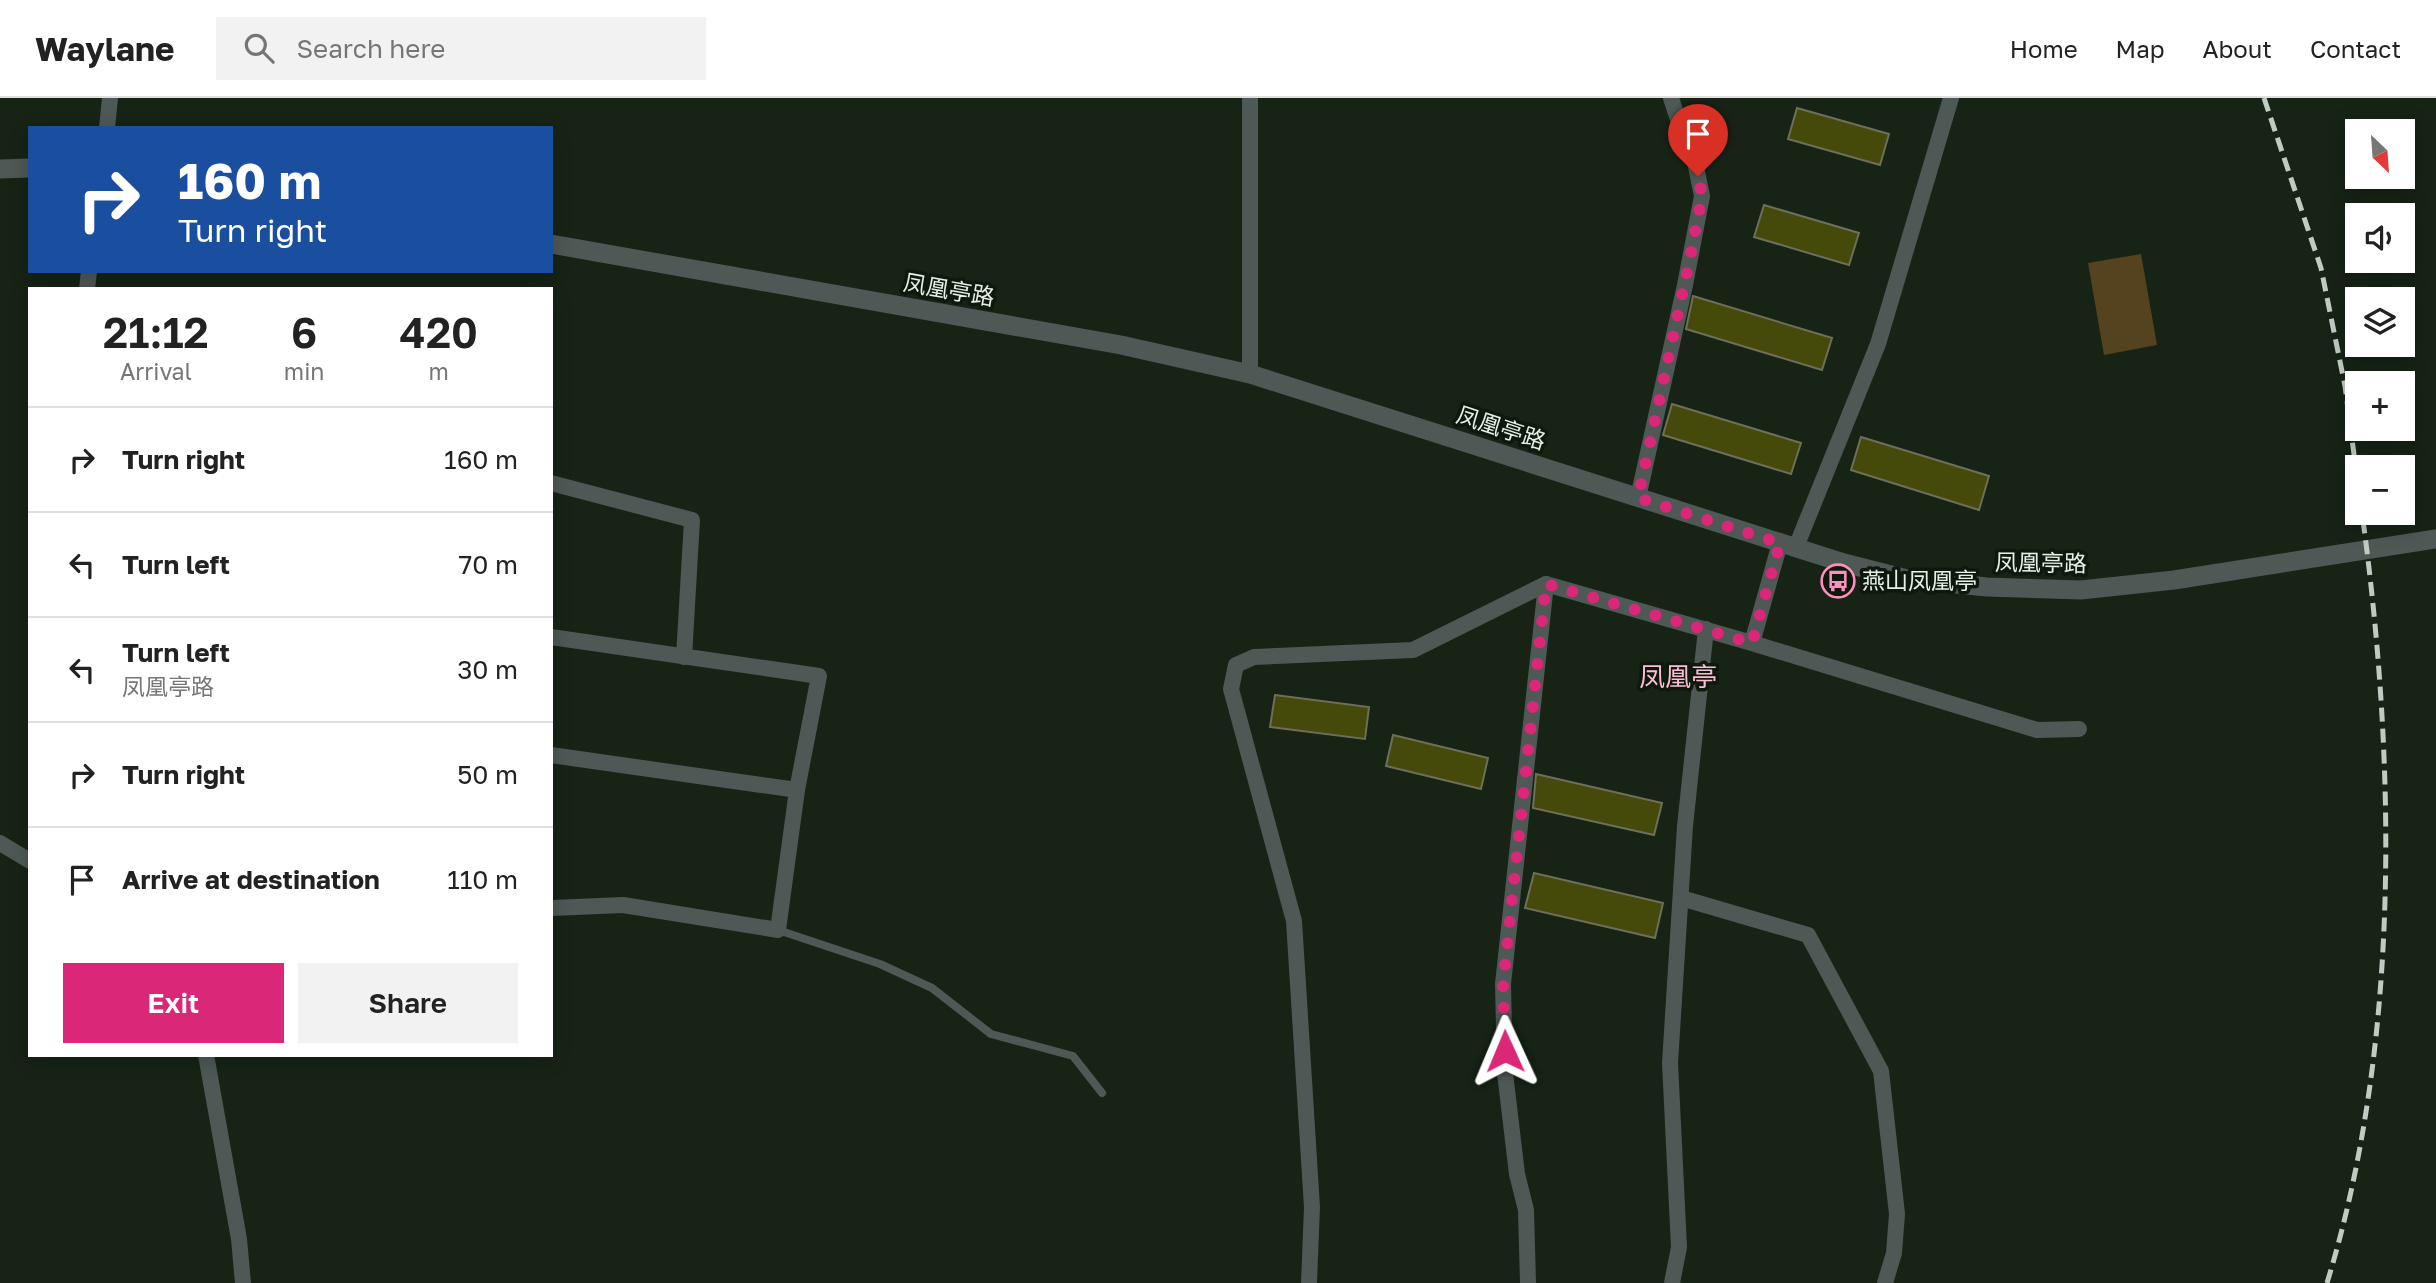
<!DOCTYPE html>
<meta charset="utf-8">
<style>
:root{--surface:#fff;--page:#f2f2f2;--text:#222;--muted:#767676;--line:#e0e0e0;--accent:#db2777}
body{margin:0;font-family:"Golos Text","Noto Sans SC",sans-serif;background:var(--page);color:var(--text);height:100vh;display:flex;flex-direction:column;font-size:26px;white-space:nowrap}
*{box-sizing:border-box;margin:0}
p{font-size:23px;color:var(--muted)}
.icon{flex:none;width:38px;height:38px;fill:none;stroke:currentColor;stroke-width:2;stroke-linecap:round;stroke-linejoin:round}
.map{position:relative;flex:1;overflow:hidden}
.side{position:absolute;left:28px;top:189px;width:525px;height:770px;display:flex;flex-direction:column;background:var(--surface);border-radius:0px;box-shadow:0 4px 18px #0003}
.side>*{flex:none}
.top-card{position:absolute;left:28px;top:28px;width:525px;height:147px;border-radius:0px;box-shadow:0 4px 18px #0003;background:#1a4fa0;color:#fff;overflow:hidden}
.needle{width:46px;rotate:155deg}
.fabs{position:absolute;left:2345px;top:21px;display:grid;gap:14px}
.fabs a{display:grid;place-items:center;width:70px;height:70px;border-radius:0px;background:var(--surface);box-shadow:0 4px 18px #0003;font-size:35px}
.pin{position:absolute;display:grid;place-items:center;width:60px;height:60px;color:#fff;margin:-72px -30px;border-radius:50% 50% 50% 0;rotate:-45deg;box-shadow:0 0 7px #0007}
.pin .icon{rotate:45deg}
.me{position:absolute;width:77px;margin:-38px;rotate:359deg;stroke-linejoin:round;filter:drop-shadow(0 0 5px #0008)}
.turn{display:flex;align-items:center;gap:24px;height:147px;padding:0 35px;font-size:32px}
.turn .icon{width:91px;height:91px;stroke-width:2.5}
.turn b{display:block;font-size:49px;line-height:60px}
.eta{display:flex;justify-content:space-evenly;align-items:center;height:119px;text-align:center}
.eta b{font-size:42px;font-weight:600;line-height:49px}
.action{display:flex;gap:14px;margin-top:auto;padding:14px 35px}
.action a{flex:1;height:80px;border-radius:0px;background:var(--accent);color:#fff;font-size:28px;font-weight:600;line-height:80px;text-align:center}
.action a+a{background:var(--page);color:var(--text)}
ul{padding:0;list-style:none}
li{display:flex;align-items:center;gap:21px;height:105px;padding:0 35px;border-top:2px solid var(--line)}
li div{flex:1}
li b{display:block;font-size:26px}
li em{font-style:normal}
header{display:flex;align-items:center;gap:42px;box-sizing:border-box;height:98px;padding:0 35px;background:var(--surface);border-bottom:2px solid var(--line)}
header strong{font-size:33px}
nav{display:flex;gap:38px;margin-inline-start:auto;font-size:24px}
.search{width:490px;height:63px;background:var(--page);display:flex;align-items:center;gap:18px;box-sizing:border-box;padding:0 24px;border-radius:0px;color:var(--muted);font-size:26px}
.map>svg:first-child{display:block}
.green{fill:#554320}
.building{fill:#45490a;stroke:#6d6f5b;stroke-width:2}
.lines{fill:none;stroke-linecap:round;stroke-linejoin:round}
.service{stroke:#4e5855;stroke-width:8}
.minor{stroke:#4e5855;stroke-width:16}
.tertiary{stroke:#4e5855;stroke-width:19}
.rail{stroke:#c2cbc1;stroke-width:5;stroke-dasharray:14 7;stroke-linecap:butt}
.route{stroke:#db2777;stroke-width:12;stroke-dasharray:0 21.6}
.labels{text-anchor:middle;stroke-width:7;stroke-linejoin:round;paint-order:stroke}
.street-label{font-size:23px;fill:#e6eee5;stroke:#0d190d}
.poi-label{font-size:23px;fill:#e6eee5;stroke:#0d190d;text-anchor:start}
.quarter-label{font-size:26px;fill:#febdd6;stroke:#0d190d}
</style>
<header>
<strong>Waylane</strong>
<div class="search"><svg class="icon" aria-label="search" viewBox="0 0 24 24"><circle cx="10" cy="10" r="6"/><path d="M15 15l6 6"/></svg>Search here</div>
<nav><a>Home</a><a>Map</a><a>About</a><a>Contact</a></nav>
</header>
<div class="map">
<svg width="2436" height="1185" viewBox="0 0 2436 1185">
<rect width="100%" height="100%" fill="#162315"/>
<path class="green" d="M2141,156l16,91 -53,10 -16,-92z"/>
<g class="building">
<path d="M1797,10l92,26 -9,31 -92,-26z"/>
<path d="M1764,107l95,28 -10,32 -95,-28z"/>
<path d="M1693,198l139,42 -10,32 -136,-41z"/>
<path d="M1672,306l129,39 -10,31 -128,-39z"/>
<path d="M1861,339l128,39 -10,34 -128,-40z"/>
<path d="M1275,597l94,12 -4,32 -95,-12z"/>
<path d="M1393,637l95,23 -7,31 -95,-23z"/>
<path d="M1536,676l126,29 -8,32 -121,-27z"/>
<path d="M1534,775l129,30 -8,35 -130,-30z"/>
</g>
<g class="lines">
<path class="service" d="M778,832l102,34 52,24 59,46 82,22 29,37"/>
<g class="minor">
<path d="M107,30l3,-30"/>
<path d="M87,191l2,-18"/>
<path d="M1250,276v-276"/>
<path d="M551,385l141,37 -8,137"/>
<path d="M1638,400l47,-213 17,-89 -8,-39 -11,-22 -12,-37"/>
<path d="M1796,449l82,-203 73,-246"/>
<path d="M551,539l268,39 -22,114 -19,140 -155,-25 -72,3"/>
<path d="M1752,545l285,87 42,-1"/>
<path d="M551,657l246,35"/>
<path d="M0,745l30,18"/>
<path d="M1681,800l127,37 73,136 16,143 -3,39 -9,30"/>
<path d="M206,957l33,184 4,44"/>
<path d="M1309,1185l3,-76 -18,-286 -63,-232 5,-24 18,-8 159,-7 133,-66 206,59 28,-100"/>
<path d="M1528,1185l-2,-73 -9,-36 -12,-101 -2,-89 43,-400"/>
<path d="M1672,1185l7,-36 -9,-184 15,-237 21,-197"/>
</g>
<g class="tertiary">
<path d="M0,71l30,-1"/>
<path d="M551,146l570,101 129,29 594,189 63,16 80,8 94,3 93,-10 262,-41"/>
</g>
<g class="rail">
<path d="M2264,0l57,170 24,118 12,91"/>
<path d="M2327,1185c74,-241 69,-522 35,-770"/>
</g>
</g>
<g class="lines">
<path class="route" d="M1505,953l-2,-67 43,-400 206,59 28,-100 -142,-45 51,-235 13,-67 -4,-20"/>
</g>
<defs>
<symbol id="bus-ring" viewBox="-11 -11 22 22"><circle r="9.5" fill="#0d190d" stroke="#fd8ebe" stroke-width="1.5"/><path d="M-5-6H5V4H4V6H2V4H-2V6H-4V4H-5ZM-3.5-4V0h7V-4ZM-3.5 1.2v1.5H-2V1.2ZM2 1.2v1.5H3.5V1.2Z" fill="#fd8ebe"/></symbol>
</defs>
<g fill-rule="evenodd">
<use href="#bus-ring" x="1819" y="464" width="38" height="38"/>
</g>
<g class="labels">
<g class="street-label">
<text transform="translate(949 192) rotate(10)" y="8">凤凰亭路</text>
<text transform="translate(1501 330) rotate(18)" y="8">凤凰亭路</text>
<text transform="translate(2041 465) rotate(1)" y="8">凤凰亭路</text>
</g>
<g class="poi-label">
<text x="1862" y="491">燕山凤凰亭</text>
</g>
<g class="quarter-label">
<text x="1678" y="588">凤凰亭</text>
</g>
</g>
</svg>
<div class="fabs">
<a><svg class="needle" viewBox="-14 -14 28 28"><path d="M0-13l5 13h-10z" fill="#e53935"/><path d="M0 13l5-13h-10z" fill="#767676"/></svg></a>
<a><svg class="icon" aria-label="sound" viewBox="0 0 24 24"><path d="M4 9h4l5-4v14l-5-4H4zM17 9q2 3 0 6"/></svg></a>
<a><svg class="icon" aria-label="layers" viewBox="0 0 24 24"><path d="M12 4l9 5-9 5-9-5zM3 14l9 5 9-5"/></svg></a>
<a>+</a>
<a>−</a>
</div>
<div class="pin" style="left:1698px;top:78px;background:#d93025"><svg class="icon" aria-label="arrive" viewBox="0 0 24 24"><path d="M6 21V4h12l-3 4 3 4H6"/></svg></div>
<svg class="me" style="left:1505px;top:953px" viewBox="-20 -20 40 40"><path d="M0-17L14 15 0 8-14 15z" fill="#db2777" stroke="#fff" stroke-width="4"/></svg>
<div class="top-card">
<div class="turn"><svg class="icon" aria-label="right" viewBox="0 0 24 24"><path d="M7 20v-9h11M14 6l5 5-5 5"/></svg><div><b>160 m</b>Turn right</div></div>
</div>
<section class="side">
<div class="eta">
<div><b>21:12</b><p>Arrival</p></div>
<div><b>6</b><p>min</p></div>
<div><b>420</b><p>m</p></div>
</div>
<ul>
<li><svg class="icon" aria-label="right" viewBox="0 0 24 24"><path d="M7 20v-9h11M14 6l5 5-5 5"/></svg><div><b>Turn right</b></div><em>160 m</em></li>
<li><svg class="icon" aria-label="left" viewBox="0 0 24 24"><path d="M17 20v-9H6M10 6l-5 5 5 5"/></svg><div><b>Turn left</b></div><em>70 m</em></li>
<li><svg class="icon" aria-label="left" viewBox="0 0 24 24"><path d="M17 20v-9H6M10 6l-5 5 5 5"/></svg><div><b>Turn left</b><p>凤凰亭路</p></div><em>30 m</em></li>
<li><svg class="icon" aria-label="right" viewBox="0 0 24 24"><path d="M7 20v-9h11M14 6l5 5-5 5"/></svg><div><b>Turn right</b></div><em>50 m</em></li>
<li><svg class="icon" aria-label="arrive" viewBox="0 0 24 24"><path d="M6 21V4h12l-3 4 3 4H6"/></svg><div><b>Arrive at destination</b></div><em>110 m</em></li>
</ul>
<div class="action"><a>Exit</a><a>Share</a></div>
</section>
</div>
